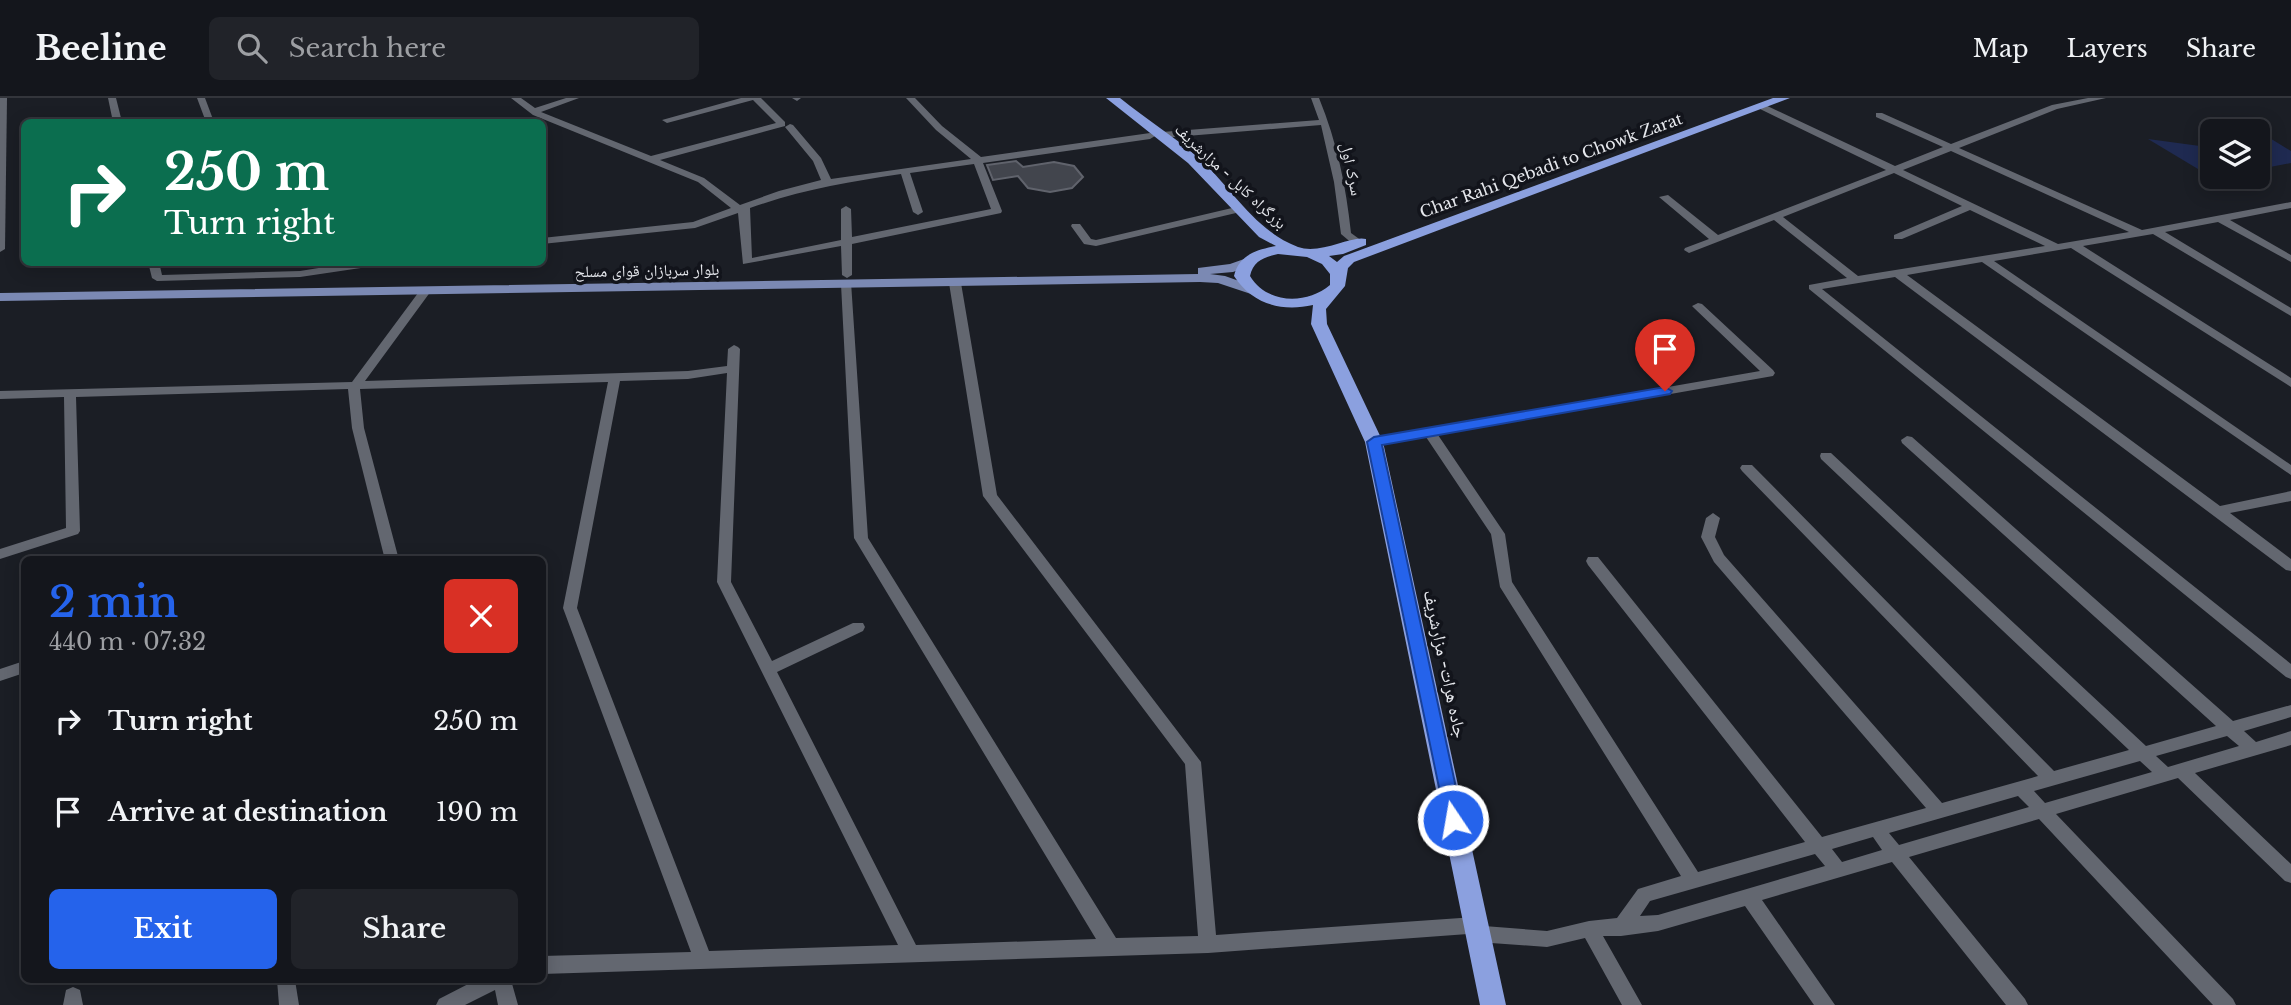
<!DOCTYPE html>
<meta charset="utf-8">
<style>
:root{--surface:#14161c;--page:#212329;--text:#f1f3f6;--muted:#9d9fa3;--line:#33353b;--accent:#2563eb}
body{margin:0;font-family:"Libre Baskerville","Noto Naskh Arabic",serif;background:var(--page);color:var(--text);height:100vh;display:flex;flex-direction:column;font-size:26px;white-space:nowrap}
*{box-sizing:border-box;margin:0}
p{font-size:23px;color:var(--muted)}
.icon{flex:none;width:38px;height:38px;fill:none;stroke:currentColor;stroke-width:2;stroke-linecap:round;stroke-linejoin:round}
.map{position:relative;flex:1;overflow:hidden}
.details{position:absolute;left:21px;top:458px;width:525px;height:427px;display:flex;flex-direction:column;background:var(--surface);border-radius:10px;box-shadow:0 4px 18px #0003,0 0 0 2px var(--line)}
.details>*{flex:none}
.top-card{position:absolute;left:21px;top:21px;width:525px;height:147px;border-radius:10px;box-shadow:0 4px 18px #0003,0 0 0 2px var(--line);background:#0b6e4f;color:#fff;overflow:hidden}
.fabs{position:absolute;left:2200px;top:21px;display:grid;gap:14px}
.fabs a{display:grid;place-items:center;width:70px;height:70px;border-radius:10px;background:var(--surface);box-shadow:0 4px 18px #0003,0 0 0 2px var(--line);font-size:35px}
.pin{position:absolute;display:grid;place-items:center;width:60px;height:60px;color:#fff;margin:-72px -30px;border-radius:50% 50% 50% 0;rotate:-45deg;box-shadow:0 0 7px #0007}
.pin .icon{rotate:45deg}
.me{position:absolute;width:77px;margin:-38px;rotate:348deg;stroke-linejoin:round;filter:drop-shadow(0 0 5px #0008)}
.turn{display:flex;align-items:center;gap:24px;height:147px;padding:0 28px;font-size:32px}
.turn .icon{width:91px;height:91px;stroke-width:2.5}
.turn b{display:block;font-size:49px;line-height:60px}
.round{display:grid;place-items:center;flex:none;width:74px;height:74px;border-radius:10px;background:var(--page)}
.headline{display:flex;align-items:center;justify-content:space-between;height:119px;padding:0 28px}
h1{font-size:42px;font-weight:600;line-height:52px;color:var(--accent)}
.cta{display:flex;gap:14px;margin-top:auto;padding:14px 28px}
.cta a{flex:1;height:80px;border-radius:10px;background:var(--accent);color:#fff;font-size:28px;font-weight:600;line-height:80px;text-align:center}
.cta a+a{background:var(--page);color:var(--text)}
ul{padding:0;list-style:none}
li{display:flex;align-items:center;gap:21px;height:91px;padding:0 28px}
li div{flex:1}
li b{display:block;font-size:26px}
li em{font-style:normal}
header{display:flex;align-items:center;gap:42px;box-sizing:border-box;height:98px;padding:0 35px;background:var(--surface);border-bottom:2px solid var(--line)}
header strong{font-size:33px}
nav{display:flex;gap:38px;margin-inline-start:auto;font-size:24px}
.search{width:490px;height:63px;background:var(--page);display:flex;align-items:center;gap:18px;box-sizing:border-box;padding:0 24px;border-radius:10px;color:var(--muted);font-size:26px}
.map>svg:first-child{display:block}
.green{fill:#1f2a51}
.building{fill:#42454d;stroke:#60636c;stroke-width:2}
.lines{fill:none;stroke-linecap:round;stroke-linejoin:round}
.minor{fill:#636770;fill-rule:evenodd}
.major{fill:#7b89b3;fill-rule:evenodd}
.highway{fill:#8ba0df;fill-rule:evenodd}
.route{fill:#2563eb;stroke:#184099;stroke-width:2}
.labels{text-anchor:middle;stroke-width:7;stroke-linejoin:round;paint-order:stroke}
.far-street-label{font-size:16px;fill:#e6e8ed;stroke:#12141b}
.street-label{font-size:18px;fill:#e6e8ed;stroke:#12141b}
</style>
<header>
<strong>Beeline</strong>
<div class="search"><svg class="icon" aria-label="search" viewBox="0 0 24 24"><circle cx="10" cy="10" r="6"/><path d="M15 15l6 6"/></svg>Search here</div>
<nav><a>Map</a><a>Layers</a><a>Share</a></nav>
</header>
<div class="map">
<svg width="2291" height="907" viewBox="0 0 2291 907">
<rect width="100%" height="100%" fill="#1b1e25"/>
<g class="green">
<path d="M2255,31l36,22v12l-21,4 -12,-8v-28h-11z"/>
<path d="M2148,41l52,7 12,8v17l-9,1z"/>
</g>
<path class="building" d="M1016,63l7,6 31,-5 20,4 9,11 -11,11 -22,4 -22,-4 -10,-12 -25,4 -6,-15z"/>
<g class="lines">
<g class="minor">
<path d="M0,0h7l-2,151 -5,3z"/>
<path d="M108,0h8l6,24h-9z"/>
<path d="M197,0h8l9,24h-8z"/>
<path d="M511,0h10l14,10 31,-10h13l-38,14 110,44 125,-33 -23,-23 -86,23 -5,-3 79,-22h20l24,24v4l-125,34 44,18 36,27 39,-14 42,-11 -8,-19 -28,-34 5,-3 3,1 28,33 10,21 140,-20 -35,-29 -30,-32h9l27,28 39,31 169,-24 5,3 -5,3 -167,24 19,48 -1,2 -149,31v31l-5,3 -5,-3 -1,-29 -98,18 -5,-51 -43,15 -153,16v-6l151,-16 38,-14 -33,-26 -165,-67zM974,66l17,45 -139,28 -1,-28 -5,-3 -5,3v31l-89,18 -2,-50c51,-18 97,-26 151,-34l12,38 5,3 5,-3 -13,-39z"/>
<path d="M792,0h9l-4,3z"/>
<path d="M1311,0h8c18,44 27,88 32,135l11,8v4h-8l-13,-11 -7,-52 -13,-57 -159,13 -5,-3 5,-3 157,-12z"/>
<path d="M2088,0h18l-49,11 -98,39 183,82 149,-28v6l-61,12 61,35v7l-73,-40 -53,10 126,76v8l-138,-82 -70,12 208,132v9l-220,-139 -77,13 297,204v10l-309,-213 -75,13 313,231 71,-15v10l-61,12 61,46v12l-5,-1 -391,-293 -73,12 469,375v15l-5,-2 -477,-388v-4l38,-7 -73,-58 -85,33 -5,-3 1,-2 24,-9 -50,-42 9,-2 50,40 168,-65 -128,-62 -2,-2 5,-3 134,63 48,-19 -67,-30v-4h6l69,31 101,-39zM1951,53l178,81 -71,12 -155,-74zM1894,75l68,33 -68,29v4h8l68,-29 75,36 -187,30 -75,-59z"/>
<path d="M1232,110l4,1v4l-140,33 -12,-2 -13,-18 1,-2h8l11,15 5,1z"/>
<path d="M148,164h11l3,13 138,-4 56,-9h30l-5,3 -81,12 -143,4 -5,-3z"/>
<path d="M955,182l6,3 36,212 204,267 15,173 259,-18 6,2 3,7 63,5 42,-10 28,-3 21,-29 43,-13 -181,-289 -9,-53 -65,-97 -52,9 -6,-4 6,-4 386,-67 -66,-63 -2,-2 6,-3 4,1 71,66 2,3 -2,3 -335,59 67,99 7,48 186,290 107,-30 -217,-277 -2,-4 2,-4h10l224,280 104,-29 -212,-246 -13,-25 5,-19 7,-5 7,5 -5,19 9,18 218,248 96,-27 -296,-305 -2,-3 2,-3h10l302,306 75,-21 -308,-291 -1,-3 1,-3h10l315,293 70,-20 -314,-283 -1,-3 6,-4 5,1 321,284 58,-16v12l-47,14 12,11 35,-11v14l-96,28 96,91v19l-6,-2 -107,-103 -122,36 177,185 3,6h-23l-174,-186 -130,38 116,142 3,6h-22l-114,-143 -130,38 73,105h-21l-69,-99 -87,25 -37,5h-18l39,69h-20l-37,-67 -38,9 -70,-5 -6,-2 -3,-6 -260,19 -666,21v-18l149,-4 -128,-344 45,-226 -248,7 4,39 35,132h-14l-33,-132 -4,-39 -272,8 4,134 -2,3 -78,25v-10l66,-21 -2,-131 -64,2v-8l352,-9 69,-93 4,-1 6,3 -66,90 323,-10 39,-5 1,-17 6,-4 4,2 2,2 -9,233 41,79 81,-38h10l2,4 -2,4 -86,41 139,273 180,-6 -242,-401 -13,-254 2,-2h8l17,256 248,400 82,-2 -13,-172 -202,-268 -34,-213zM727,275l-10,209 181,363 -189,6 -132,-343 43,-227 68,-2zM2227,638l12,10 -71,21 -12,-11zM2140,663l12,11 -107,31 -11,-12zM2018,698l11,11 -130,38 -10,-12zM1873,739l9,13 -40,12 -10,-13zM1815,756l10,12 -167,49 -18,1 10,-15z"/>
<path d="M24,563v12l-24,8v-12z"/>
<path d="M277,882h18l4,25h-20z"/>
<path d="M476,882h35l7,25h-20l-3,-15 -30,15h-29l3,-6z"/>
<path d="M73,889l7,3 3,15h-20l3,-15z"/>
</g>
<path class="major" d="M1247,160l5,1v6l-19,7 -23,2 15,2 31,11 2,3 -7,4 -33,-11 -18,-1 -1200,19v-8l1198,-19v-6l32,-4z"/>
<path class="highway" d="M1106,0h14c25,20 53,38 78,59 32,29 58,75 100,90 23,8 53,-12 68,-8v6l-23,9 -14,2 8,6 7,-6 429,-158h17l-436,164 -6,6 -3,18 -19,23 1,15 56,118 123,563h-26l-115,-563 -54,-118 2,-19c-32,7 -61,-1 -79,-29 5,-21 22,-26 42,-30l-17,-9 -71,-74zM1278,156l29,3 15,7 8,10v11c-24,20 -63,19 -80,-9 3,-15 14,-19 28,-22z"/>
</g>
<path class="route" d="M1665,289l7,4 -2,3 -288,51 81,375 -3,6h-13l-80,-384 7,-5z"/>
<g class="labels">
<g class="far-street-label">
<text transform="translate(1551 67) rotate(-20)" y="6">Char Rahi Qebadi to Chowk Zarat</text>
<text transform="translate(1352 71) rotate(78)" y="6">سرک اول</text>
<text transform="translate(1231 78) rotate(43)" y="6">بزرگراه کابل - مزارشریف</text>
<text transform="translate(647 172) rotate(-1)" y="6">بلوار سربازان قوای مسلح</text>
</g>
<g class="street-label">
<text transform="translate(1445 566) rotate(78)" y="6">جاده هرات- مزارشریف</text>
</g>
</g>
</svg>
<div class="fabs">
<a><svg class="icon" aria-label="layers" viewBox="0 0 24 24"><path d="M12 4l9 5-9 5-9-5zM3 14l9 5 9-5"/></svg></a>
</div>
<div class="pin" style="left:1665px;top:293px;background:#d93025"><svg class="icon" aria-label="arrive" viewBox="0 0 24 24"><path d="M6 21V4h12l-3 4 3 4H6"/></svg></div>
<svg class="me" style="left:1453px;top:722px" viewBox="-20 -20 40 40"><circle r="17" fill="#2563eb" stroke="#fff" stroke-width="3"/><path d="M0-11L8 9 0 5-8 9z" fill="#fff"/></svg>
<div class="top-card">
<div class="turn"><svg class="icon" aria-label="right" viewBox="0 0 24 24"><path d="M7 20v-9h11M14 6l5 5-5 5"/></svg><div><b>250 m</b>Turn right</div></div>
</div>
<section class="details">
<div class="headline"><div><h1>2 min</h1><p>440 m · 07:32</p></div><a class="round" style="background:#d93025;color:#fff"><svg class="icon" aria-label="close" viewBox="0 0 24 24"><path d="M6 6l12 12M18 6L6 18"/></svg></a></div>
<ul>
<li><svg class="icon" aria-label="right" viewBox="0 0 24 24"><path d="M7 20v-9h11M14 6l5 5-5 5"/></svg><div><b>Turn right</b></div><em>250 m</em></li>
<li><svg class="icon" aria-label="arrive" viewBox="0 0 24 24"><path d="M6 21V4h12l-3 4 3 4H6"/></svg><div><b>Arrive at destination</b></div><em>190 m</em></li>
</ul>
<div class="cta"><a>Exit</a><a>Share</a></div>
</section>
</div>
